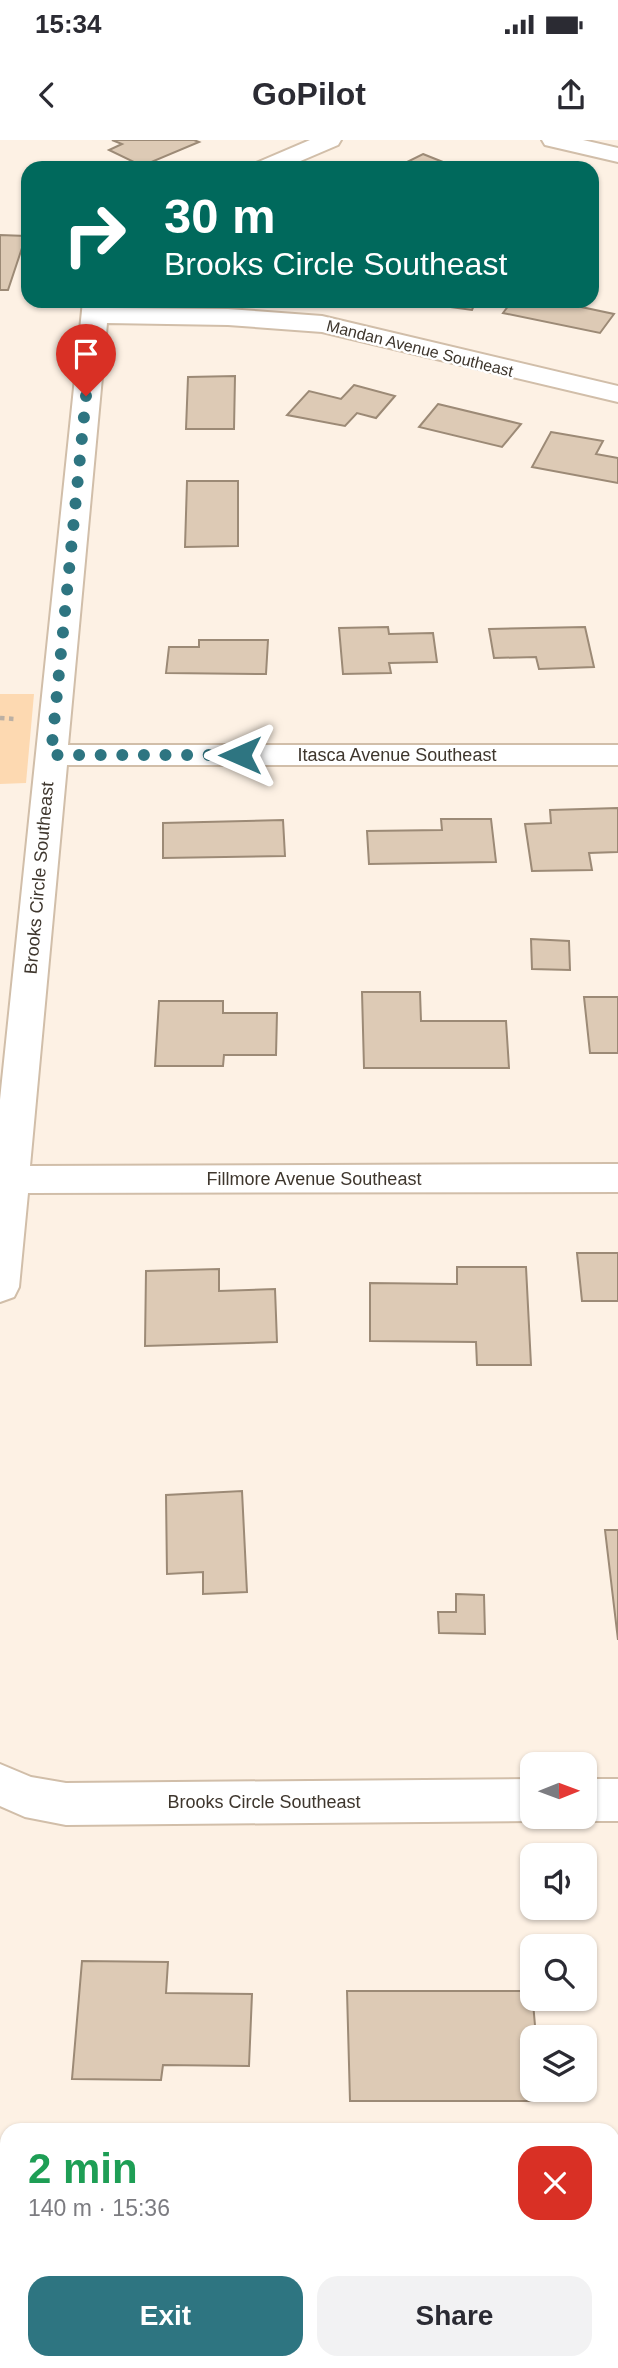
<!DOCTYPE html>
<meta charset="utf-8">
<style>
:root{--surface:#fff;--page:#f2f2f3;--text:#2b2b33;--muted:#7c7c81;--accent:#2e7581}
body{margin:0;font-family:Helvetica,sans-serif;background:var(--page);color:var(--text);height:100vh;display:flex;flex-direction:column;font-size:26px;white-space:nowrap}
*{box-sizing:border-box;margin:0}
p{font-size:23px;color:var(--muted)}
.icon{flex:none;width:38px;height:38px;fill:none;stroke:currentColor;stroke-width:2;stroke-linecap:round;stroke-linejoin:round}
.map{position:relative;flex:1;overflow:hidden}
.details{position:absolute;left:0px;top:1983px;width:620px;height:247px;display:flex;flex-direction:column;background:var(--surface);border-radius:21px 21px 0 0;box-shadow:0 2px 5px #0004}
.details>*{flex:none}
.banner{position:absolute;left:21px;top:21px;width:578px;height:147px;border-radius:21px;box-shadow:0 2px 5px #0004;background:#00695c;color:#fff;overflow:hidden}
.needle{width:46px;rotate:89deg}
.controls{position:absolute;left:520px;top:1612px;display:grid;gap:14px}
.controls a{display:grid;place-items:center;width:77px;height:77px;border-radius:14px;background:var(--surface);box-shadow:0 2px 5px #0004;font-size:35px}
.pin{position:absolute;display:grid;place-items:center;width:60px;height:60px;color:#fff;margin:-72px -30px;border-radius:50% 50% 50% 0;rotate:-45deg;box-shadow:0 0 7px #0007}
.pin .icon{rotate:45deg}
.me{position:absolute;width:77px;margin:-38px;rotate:270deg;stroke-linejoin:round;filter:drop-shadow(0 0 5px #0008)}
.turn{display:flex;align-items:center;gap:24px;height:147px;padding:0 28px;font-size:32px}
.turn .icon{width:91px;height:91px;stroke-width:2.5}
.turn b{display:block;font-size:49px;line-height:60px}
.round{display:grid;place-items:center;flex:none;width:74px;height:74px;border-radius:21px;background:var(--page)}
.headline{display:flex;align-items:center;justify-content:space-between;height:119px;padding:0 28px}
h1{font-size:42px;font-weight:700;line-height:52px;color:#1e9e55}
.action{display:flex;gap:14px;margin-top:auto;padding:14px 28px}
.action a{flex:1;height:80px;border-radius:21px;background:var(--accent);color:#fff;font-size:28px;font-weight:700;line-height:80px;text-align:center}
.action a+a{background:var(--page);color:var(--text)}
.status{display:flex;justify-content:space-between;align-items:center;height:49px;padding:0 35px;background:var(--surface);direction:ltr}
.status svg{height:19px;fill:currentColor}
header{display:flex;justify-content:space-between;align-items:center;height:91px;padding:0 28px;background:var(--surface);font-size:32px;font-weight:700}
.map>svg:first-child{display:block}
.green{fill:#fdd9b1}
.building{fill:#ddcab5;stroke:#9c8a76;stroke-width:2}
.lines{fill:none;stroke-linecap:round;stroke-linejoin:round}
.street-casing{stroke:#d1bea9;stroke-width:4}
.secondary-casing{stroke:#d1bea9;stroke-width:4}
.path{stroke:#bbb0a4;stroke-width:4.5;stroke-dasharray:4.5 4.5;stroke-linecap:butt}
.street{fill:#fff;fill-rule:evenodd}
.secondary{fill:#fff;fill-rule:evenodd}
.route{stroke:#2e7581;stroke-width:12;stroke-dasharray:0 21.6}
.labels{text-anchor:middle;stroke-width:5;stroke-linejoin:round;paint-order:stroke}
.far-street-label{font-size:16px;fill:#3e362d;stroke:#fff}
.street-label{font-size:18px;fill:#3e362d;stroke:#fff}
</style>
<div class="status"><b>15:34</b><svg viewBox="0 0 49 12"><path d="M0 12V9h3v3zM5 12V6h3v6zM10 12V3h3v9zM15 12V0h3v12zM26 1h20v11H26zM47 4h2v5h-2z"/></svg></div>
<header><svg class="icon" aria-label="back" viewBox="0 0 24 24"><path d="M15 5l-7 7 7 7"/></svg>GoPilot<svg class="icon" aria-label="share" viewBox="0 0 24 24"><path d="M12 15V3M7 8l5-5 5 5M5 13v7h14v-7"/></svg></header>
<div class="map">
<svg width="618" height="2228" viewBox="0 0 618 2228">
<rect width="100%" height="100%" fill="#fdf1e4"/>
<path class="green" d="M0,554h34l-8,89 -26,1z"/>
<g class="building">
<path d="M112,0h82l5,2 -57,24 -33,-16 13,-6z"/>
<path d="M423,14l35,14h-63z"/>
<path d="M0,95l26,1 -18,54h-8z"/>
<path d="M406,161h70l-4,9z"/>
<path d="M512,161h41l61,13 -14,19 -97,-20z"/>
<path d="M235,236l-1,53h-48l2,-52z"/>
<path d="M354,245l41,11 -19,22 -19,-5 -12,13 -58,-11 22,-24 32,8z"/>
<path d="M438,264l83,20 -19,23 -83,-20z"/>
<path d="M551,292l52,9 -7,13 22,4v25l-86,-16z"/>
<path d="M187,341h51v65l-53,1z"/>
<path d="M388,487l1,7 44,-1 4,29 -48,1 2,10 -48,1 -4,-46z"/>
<path d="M585,487l9,40 -55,2 -3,-12 -42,1 -5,-29z"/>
<path d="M199,500h69l-2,34 -100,-1 3,-26h30z"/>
<path d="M618,668v44l-29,1 3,17 -60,1 -7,-47 26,-1 -1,-13z"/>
<path d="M441,679h50l5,43 -127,2 -2,-33 75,-1z"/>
<path d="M283,680l2,36 -122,2v-35z"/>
<path d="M531,799l38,2 1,29 -38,-1z"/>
<path d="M362,852h58l1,29h85l3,47h-145z"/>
<path d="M584,857h34v56h-28z"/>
<path d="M159,861h64v12h54l-1,42h-52l-1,11h-68z"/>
<path d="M577,1113h41v48h-36z"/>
<path d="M457,1127h69l5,98h-54l-1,-23 -106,-1v-58l87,1z"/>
<path d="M219,1129v22l56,-2 2,53 -132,4 1,-75z"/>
<path d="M242,1351l5,101 -44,2v-22l-36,2 -1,-79z"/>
<path d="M605,1390h13v110z"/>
<path d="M456,1454l28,1 1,39 -46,-1 -1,-21h18z"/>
<path d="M82,1821l86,1 -2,31 86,1 -3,72 -86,-1 -2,15 -89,-1z"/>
<path d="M347,1851h185l4,46h-4v53h7l1,11h-190z"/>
</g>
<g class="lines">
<defs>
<g id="street">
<path d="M310,0h31l-3,5 -54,23h-32l4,-5z"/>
<path d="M83,161h26l-1,7 120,1 94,7 296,70v16l-296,-70 -94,-7 -121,-2 -39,422h550v20h-551l-37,401 588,-2v28l-590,1 -9,94 -5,10 -14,5v-202z"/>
<path d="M0,1624l31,13 35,6 466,-4v37h11l-11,5 -466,4 -41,-8 -25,-11z"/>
<path d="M584,1639h34v42h-34l-11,-5h11z"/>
</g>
<path id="secondary" d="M542,0h41l35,8v14l-73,-17z"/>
</defs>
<use href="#street" class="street-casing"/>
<use href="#secondary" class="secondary-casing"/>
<path class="path" d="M0,578l15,1"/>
<use href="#street" class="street"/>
<use href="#secondary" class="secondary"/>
</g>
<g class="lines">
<path class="route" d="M86,256l-35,359h189"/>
</g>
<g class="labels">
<g class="far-street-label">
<text transform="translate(420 208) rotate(14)" y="6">Mandan Avenue Southeast</text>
</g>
<g class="street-label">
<text x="397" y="621">Itasca Avenue Southeast</text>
<text transform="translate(39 738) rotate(-85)" y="6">Brooks Circle Southeast</text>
<text x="314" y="1045">Fillmore Avenue Southeast</text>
<text x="264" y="1668">Brooks Circle Southeast</text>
</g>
</g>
</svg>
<div class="controls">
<a><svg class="needle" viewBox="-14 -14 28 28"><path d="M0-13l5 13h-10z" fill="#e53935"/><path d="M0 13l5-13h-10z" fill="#7c7c81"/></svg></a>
<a><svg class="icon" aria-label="sound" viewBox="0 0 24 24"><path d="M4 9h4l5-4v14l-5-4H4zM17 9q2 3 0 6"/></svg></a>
<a><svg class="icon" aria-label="search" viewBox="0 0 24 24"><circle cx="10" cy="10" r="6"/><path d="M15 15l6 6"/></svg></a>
<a><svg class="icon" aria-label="layers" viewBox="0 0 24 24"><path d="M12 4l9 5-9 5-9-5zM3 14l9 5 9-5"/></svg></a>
</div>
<div class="pin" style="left:86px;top:256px;background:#d93025"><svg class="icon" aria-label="arrive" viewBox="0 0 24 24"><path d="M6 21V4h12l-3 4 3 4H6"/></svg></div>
<svg class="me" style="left:240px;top:615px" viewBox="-20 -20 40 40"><path d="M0-17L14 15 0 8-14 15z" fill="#2e7581" stroke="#fff" stroke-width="4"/></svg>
<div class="banner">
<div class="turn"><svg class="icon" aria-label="right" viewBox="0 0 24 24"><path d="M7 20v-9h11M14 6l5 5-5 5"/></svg><div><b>30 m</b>Brooks Circle Southeast</div></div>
</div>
<section class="details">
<div class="headline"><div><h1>2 min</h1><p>140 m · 15:36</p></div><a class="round" style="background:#d93025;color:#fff"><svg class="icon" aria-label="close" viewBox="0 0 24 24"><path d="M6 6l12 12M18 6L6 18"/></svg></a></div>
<div class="action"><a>Exit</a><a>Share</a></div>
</section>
</div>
